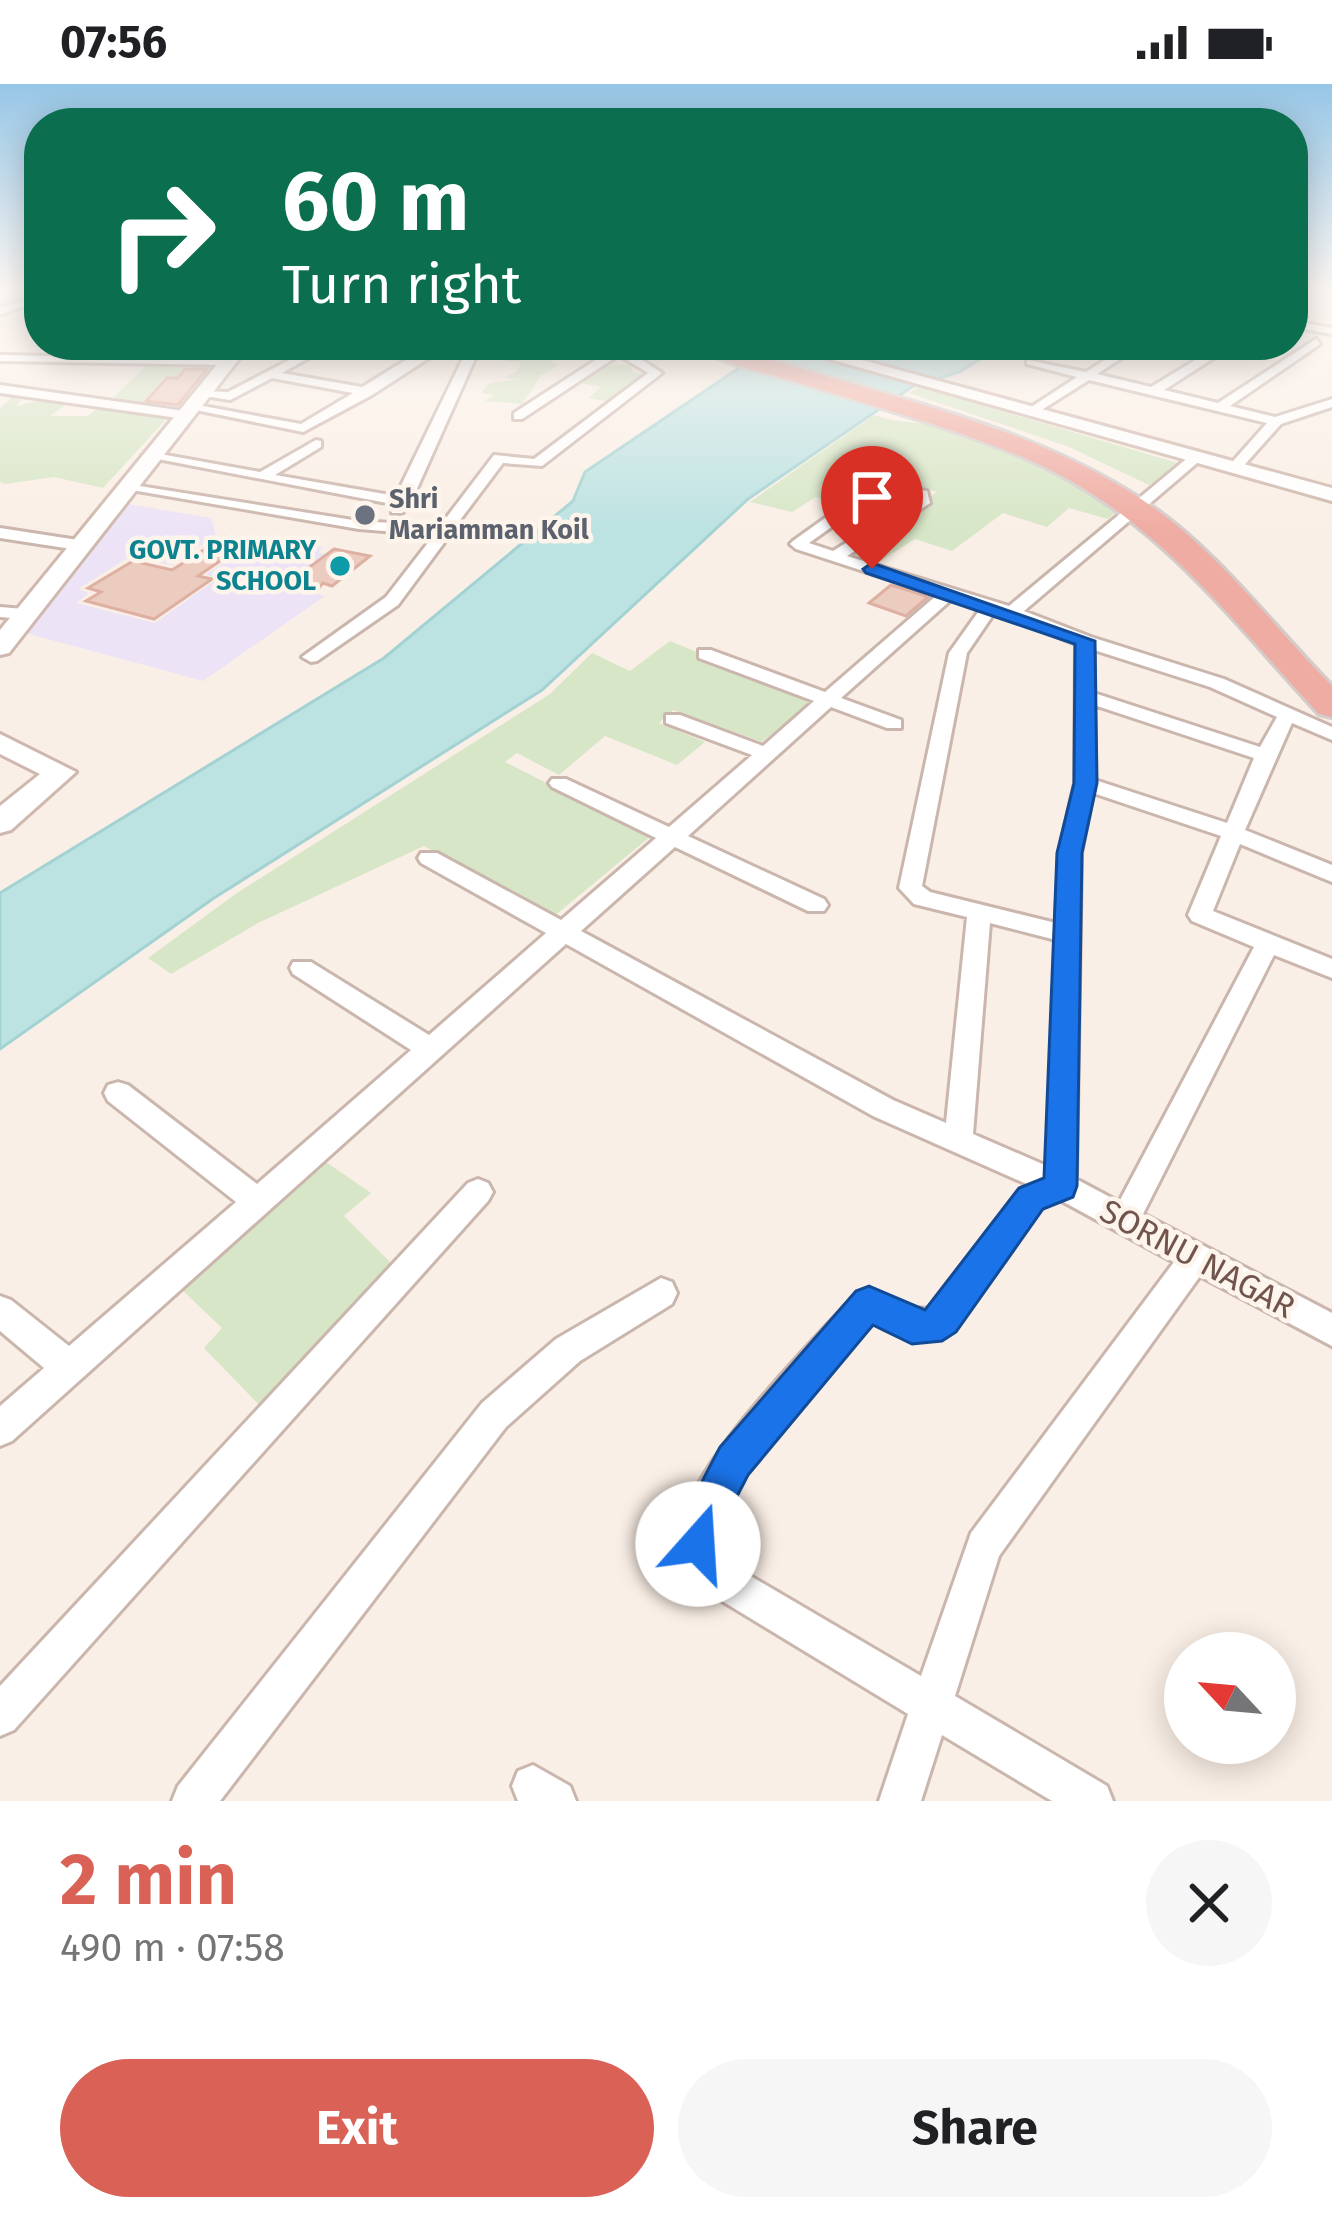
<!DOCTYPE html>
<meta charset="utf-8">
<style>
:root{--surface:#fff;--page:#f6f6f6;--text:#202124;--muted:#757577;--accent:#d96156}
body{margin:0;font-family:"Fira Sans",sans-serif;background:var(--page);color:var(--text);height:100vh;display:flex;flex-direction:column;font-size:45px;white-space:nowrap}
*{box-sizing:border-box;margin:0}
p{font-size:39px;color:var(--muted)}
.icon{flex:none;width:66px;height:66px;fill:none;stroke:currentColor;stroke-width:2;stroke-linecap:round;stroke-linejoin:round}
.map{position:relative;height:1717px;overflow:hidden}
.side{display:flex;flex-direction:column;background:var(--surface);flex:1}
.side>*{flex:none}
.banner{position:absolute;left:24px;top:24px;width:1284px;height:252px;border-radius:48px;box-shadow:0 6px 30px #0003;background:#0b6e4f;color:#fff;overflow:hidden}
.needle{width:78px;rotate:296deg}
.controls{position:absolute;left:1164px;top:1548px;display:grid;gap:24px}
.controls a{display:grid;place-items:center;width:132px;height:132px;border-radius:50%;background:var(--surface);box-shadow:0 6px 30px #0003;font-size:60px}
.pin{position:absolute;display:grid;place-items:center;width:102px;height:102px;color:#fff;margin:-123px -51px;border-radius:50% 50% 50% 0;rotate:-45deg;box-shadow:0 0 12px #0007}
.pin .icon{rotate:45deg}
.me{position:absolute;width:132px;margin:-66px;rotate:19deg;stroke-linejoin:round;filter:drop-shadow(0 0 9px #0008)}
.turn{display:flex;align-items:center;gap:42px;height:252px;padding:0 60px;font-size:54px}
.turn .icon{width:156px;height:156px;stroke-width:2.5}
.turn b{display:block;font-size:84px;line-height:102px}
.round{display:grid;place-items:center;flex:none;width:126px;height:126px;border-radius:63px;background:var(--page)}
.overview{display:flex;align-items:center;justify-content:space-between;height:204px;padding:0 60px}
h1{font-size:72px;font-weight:700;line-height:90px;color:var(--accent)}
.primary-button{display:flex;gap:24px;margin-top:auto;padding:24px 60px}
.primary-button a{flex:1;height:138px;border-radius:72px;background:var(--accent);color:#fff;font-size:48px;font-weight:700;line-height:138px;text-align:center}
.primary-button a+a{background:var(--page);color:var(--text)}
.status{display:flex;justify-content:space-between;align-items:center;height:84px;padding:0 60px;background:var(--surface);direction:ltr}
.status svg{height:33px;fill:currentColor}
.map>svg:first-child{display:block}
.education{fill:#ece3f6}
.green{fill:#d7e6c6}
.water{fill:#bce2e2;stroke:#a3d2d3;stroke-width:3}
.building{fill:#edccc0;stroke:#deb0a2;stroke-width:3}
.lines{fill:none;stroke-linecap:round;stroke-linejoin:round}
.street-casing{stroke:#cbb6ad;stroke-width:6}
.secondary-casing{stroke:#cfb8ae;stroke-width:6}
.highway-casing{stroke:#d4ccca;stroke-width:6}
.street{fill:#fff;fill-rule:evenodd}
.secondary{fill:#fff;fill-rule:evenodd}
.highway{fill:#efaca2;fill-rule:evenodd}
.route{fill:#1a73e8;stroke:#114b97;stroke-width:3}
.worship-dot{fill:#6b7280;stroke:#fdf4ec;stroke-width:4.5}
.culture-dot{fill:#0f9aa8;stroke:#fdf4ec;stroke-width:4.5}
.labels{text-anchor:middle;stroke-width:9;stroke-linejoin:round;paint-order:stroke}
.far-worship-label{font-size:27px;font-weight:bold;fill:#5b616d;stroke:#fdf4ec;text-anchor:start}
.far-culture-label{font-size:27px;font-weight:bold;fill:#0d838f;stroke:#fdf4ec;text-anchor:end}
.street-label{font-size:33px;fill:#71554d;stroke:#fdf4ec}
</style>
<div class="status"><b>07:56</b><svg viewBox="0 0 49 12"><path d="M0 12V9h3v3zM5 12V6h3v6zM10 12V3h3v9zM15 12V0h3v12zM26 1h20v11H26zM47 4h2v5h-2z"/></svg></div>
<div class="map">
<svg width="1332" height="1717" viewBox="0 0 1332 1717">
<rect width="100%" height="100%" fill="#faefe6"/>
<path class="education" d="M128,420l83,14 5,17 -43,30 -44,-8 -51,32 11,4 -13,10 79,20 63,-45 -13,-3 51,-34 67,6 -4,6 13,2 -24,19 -18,1 -11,8 46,13 -122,85 -181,-49z"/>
<g class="green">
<path d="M566,264l12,6 -27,7 7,4 -16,10 -20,29 -37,-3 9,-6 -13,-2 9,-10 30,-4 -16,-1 13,-7 4,-9h-15l2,-6 -16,-4z"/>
<path d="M149,279h38l-7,9h27l-4,6 -38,-1 -24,27 -27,-7z"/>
<path d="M634,280l-3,8 18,3 -33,28 -27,-5 12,-11 -26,-5 23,-15z"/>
<path d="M920,303l261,77 -32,21 -82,-39 -158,-53z"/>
<path d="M16,310l9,1 -9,11 33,-8 22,3 -21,15h38l10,-9 71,9 -66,72 -49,-11 -49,7 -5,-2v-74z"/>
<path d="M874,331c19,7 36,6 55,10 67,16 131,48 190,84l-11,10 -39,-11 -22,19 -44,-14 -51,38 -37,-12 -39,25 -34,-10 95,-62 -53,-17 -46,30 -22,-8 -24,15 -42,-10z"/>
<path d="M670,557l29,12 -2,5 121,41 -56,43 -89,-32 -14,13 46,19 -28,23 -72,-29 -46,39 -42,-22 -12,9 146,74 -98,81 -129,-71 -166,77 -87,51 -23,-16 89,-65 313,-199 42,-41 38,18z"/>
<path d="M323,1076l48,33 -27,23 52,52 -132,142 -60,-62 18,-20 -43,-41z"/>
</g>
<path class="water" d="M773,261h230l-44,27 -46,14 -165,113 -206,191 -328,208 -214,151v-156l384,-235 189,-157 12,-29z"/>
<g class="building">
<path d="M185,285h22l-29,36 -32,-4 21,-23h11z"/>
<path d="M224,453l24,5 -50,34 14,3 -58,40 -68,-18 15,-9 -13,-4 45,-27 39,9z"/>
<path d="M334,465l36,7 -38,30 -9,-3 -6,7 -29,-7z"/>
<path d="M891,501l23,7 14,5 -22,19 -37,-13z"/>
</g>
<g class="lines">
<defs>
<g id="street">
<path d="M1299,208h11l-17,12v-8z"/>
<path d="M39,211v6l-39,14v-7z"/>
<path d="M1293,237l39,7v6l-39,-7z"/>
<path d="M1316,255l4,5 -90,62 45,11 57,-18v8l-51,17 -42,47 -12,-3 40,-45 -178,-43 -57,36 -10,-3 55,-36 -50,-13v-4l59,12 42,-27h14l-45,29 54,13 69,-42h14l-70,45 54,13z"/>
<path d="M318,261h14l-50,28 80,14c37,-21 73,-55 116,-35l-67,150 -9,11h-10v-9l-250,-48 7,-4 111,20 56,-32 5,1v6l-46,28 121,21 69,-142 -22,-5 -71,46 -69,37 -117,-24 6,-4 109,20 52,-31 -81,-15 -42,22 -32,-5 6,-4 24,1z"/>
<path d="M605,261h14l43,28 -120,93 -39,-3 -49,65v6l-5,2 -51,69 -81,56 -6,1 -9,-5 84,-60 48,-62 -75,-6 -239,-41 7,-4 232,37 81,5 54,-71 40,4 114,-86 -29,-18 -97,64h-8v-6l97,-63z"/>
<path d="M0,271l227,4 6,3 -6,3 -227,-4z"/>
<path d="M0,301l185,26 6,4 -6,4 -185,-26z"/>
<path d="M1191,371l12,3 -179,153 67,26 133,42 108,48v13l-40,-17 -47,107 87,35v17l-92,-38 -27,67 119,48v19l-58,-23 -131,259 189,99v33l-132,-70 -201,280 -44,140 152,90 6,15h-61l-110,-66 -21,66h-42l29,-87 -204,-124c-12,-12 -24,-32 -24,-49 -3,-67 133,-199 178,-249l11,-4 40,20 23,1 89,-120 8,-4 -156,-69 -307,-172 -554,497 -12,5v-40l44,-38 -44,-37v-35l11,4 58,46 167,-144 -128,-101 -4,-8 4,-8 10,-3 10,3 129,99 154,-134 -118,-76 -3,-6 3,-6h18l118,73 117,-102 -125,-70 -3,-5 3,-5h16l124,67 95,-82 -104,-51 -3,-4 3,-4h14l103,48 83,-72 -86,-32v-8h14l83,31 51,-45 -115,-43v-8h12l114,42 112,-97 -141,-46 -6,-5 3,-3 81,-58 53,8 3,12 -83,53 162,50zM882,407l35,8 -84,52 -24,-8zM952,515l29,9 -32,45 -50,235 15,16 53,13 -21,206 -53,-23 -312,-169 94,-84 133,64h16l4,-6 -4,-6 -136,-63 143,-129 56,21h14v-8l-60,-22zM995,528l81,32 -1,139 -16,70 -3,70 -126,-31 -8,-6 45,-233zM1094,566l116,37 67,30 -17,30 -166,-54zM1094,621l160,53 -27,65 -132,-43zM1093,709l128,43 -33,79 4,6 62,26 -135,255 -43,-23 5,-326zM990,839l66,17 -9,226 -74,-32zM1060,1116l114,62 -203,271 -50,143 -191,-112 -12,-17c-7,-57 116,-180 155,-224 29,17 50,23 81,8l87,-124z"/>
<path d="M0,444l78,12 8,5 -8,5 -78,-12z"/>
<path d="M0,523l24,2 8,5 -8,5 -24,-2z"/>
<path d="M478,1095l10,4 5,9 -5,9 -474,529 -14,6v-50l468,-503z"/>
<path d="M661,1194l11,4 5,11 -5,11 -92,57 -74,66 -286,374h-48l6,-15 304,-383 74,-64z"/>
<path d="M533,1681l37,21 6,15h-58l-6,-15 6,-15z"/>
</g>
<g id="secondary">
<path d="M233,261h17l-241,308 -9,2v-25z"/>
<path d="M780,261h27l525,143v13z"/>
<path d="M0,650l76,38 -65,58 -11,3v-27l40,-32 -40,-20z"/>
</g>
<path id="highway" d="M697,261h30c138,48 290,73 414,154 75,49 129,124 191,187v31l-13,-3c-91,-98 -167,-202 -294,-256 -76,-32 -156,-53 -235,-78 -28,-9 -71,-16 -93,-35z"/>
</defs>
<use href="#street" class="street-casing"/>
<use href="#secondary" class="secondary-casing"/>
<use href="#highway" class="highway-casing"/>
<use href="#street" class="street"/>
<use href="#secondary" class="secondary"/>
<use href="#highway" class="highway"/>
</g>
<linearGradient id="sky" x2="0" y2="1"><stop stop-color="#96c6e6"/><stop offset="0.46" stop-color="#fdf8f4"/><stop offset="1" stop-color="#fdf8f4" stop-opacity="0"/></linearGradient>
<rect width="1332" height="448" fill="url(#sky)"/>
<path class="route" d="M872,479l223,78 2,142 -15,70 -5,333 -4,11 -30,12 -87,123 -14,9 -30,3 -39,-19 -125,150 -30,58 -5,25 -15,7 -15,-7 -7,-27 44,-84 136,-156 13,-5 56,24 94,-122 25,-10 13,-325 17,-70 1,-139 -209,-71 -3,-4z"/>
<circle class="worship-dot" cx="365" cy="431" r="12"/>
<circle class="culture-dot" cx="340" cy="482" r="12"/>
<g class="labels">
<g class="far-worship-label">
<text x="389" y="424">Shri<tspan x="389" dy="31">Mariamman Koil</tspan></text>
</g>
<g class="far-culture-label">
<text x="316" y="475">GOVT. PRIMARY<tspan x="316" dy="31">SCHOOL</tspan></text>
</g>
<g class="street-label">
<text transform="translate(1198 1174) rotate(28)" y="12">SORNU NAGAR</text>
</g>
</g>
</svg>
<div class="controls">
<a><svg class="needle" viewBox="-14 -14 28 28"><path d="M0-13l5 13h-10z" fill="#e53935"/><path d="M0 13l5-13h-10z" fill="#757577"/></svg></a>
</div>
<div class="pin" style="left:872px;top:485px;background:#d93025"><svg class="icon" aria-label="arrive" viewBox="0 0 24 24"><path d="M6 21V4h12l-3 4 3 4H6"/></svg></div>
<svg class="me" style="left:698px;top:1460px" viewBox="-20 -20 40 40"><circle r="19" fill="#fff"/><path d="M0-13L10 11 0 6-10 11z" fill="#1a73e8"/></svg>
<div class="banner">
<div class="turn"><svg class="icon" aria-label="right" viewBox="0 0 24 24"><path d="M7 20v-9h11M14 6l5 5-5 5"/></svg><div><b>60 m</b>Turn right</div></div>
</div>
</div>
<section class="side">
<div class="overview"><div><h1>2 min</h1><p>490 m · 07:58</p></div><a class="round"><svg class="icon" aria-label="close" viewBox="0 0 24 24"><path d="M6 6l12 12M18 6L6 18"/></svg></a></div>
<div class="primary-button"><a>Exit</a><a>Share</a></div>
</section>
